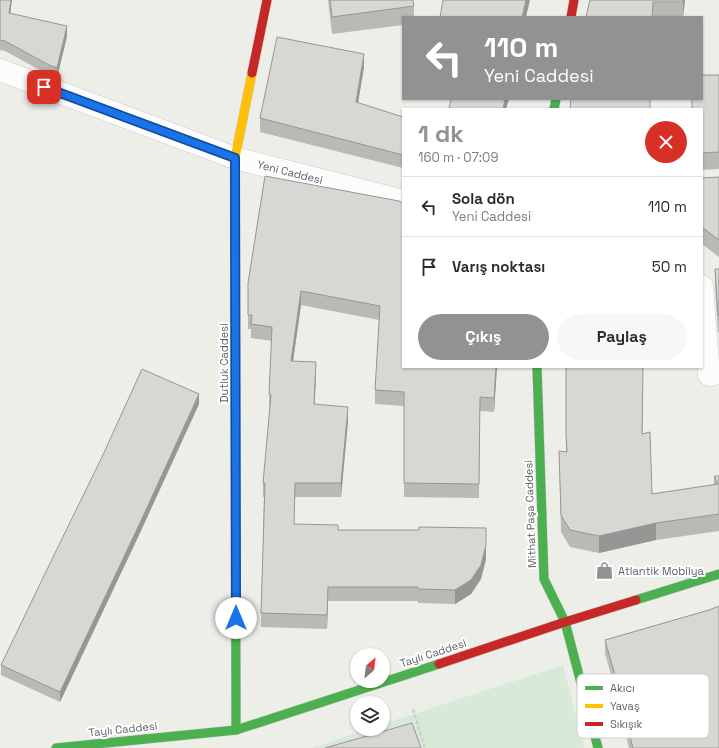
<!DOCTYPE html>
<html lang="tr">
<meta charset="utf-8">
<style>
:root{--surface:#fff;--page:#f7f7f7;--text:#2b2b33;--muted:#7c7c81;--line:#e1e1e2;--accent:#909294}
body{margin:0;font-family:"Space Grotesk",sans-serif;background:var(--page);color:var(--text);height:100vh;display:flex;flex-direction:column;font-size:15px;white-space:nowrap}
*{box-sizing:border-box;margin:0}
p{font-size:13px;color:var(--muted)}
.icon{flex:none;width:22px;height:22px;fill:none;stroke:currentColor;stroke-width:2;stroke-linecap:round;stroke-linejoin:round}
.map{position:relative;flex:1;overflow:hidden}
.drawer{position:absolute;left:402px;top:108px;width:301px;height:260px;display:flex;flex-direction:column;background:var(--surface);border-radius:0px;box-shadow:0 1px 3px #0004}
.drawer>*{flex:none}
.banner{position:absolute;left:402px;top:16px;width:301px;height:84px;border-radius:0px;box-shadow:0 1px 3px #0004;background:#909294;color:#fff;overflow:hidden}
.needle{width:26px;rotate:28deg}
.buttons{position:absolute;left:350px;top:648px;display:grid;gap:8px}
.buttons a{display:grid;place-items:center;width:40px;height:40px;border-radius:50%;background:var(--surface);box-shadow:0 1px 3px #0004;font-size:20px}
.pin{position:absolute;display:grid;place-items:center;width:34px;height:34px;color:#fff;margin:-17px;border-radius:8px;box-shadow:0 2px 6px #0006}
.me{position:absolute;width:44px;margin:-22px;rotate:0deg;stroke-linejoin:round;filter:drop-shadow(0 0 3px #0008)}
.turn{display:flex;align-items:center;gap:14px;height:84px;padding:0 16px;font-size:18px}
.turn .icon{width:52px;height:52px;stroke-width:2.5}
.turn b{display:block;font-size:28px;line-height:34px}
.round{display:grid;place-items:center;flex:none;width:42px;height:42px;border-radius:21px;background:var(--page)}
.head{display:flex;align-items:center;justify-content:space-between;height:68px;padding:0 16px}
h1{font-size:24px;font-weight:800;line-height:30px;color:var(--accent)}
.action{display:flex;gap:8px;margin-top:auto;padding:8px 16px}
.action a{flex:1;height:46px;border-radius:24px;background:var(--accent);color:#fff;font-size:16px;font-weight:800;line-height:46px;text-align:center}
.action a+a{background:var(--page);color:var(--text)}
ul{padding:0;list-style:none}
li{display:flex;align-items:center;gap:12px;height:60px;padding:0 16px;border-top:1px solid var(--line)}
li div{flex:1}
li b{display:block;font-size:15px}
li em{font-style:normal}
.map>svg:first-child{display:block}
.green{fill:#d7ead8}
.lines{fill:none;stroke-linecap:round;stroke-linejoin:round}
.street-casing{stroke:#cacaca;stroke-width:23}
.fast-casing{stroke:#cbcbcb;stroke-width:10}
.slow-casing{stroke:#cbcbcb;stroke-width:10}
.jam-casing{stroke:#cbcbcb;stroke-width:10}
.path{stroke:#ccd0ce;stroke-width:2.5;stroke-dasharray:4 2;stroke-linecap:butt}
.street{stroke:#fcfcfc;stroke-width:22}
.fast{stroke:#4caf50;stroke-width:9}
.slow{stroke:#ffc107;stroke-width:9}
.jam{stroke:#c62828;stroke-width:9}
.wall{fill:#b9b9b6}
.shaded-wall{fill:#969694}
.building{fill:#d7d7d4;stroke:#969694}
.route-casing{stroke:#114b97;stroke-width:10}
.route{stroke:#1a73e8;stroke-width:7}
.labels{text-anchor:middle;stroke-width:4;stroke-linejoin:round;paint-order:stroke}
.street-label{font-size:11px;fill:#5e6167;stroke:#fff}
.poi-label{font-size:11px;fill:#5e6167;stroke:#fff;text-anchor:start}
.key{fill:#fff;stroke:#cfd0d1;stroke-width:1}
.key-label{font-size:11px;fill:#5e6167}
</style>
<div class="map">
<svg width="719" height="748" viewBox="0 0 719 748">
<rect width="100%" height="100%" fill="#eeeee9"/>
<path class="green" d="M563,665l21,83h-272l55,-19h16v-5z"/>
<g class="lines">
<defs>
<g id="street">
<path d="M0,70l235,88 168,43"/>
<path d="M702,286l7,89 10,-2"/>
</g>
<g id="fast">
<path d="M554,109l2,-10"/>
<path d="M235,209l1,521"/>
<path d="M537,367l7,212 21,43 33,126"/>
<path d="M636,600l83,-26"/>
<path d="M56,748l180,-18 203,-66"/>
</g>
<path id="slow" d="M235,209v-51l17,-85"/>
<g id="jam">
<path d="M571,17l3,-17"/>
<path d="M252,73l15,-73"/>
<path d="M439,664l126,-42 71,-22"/>
</g>
</defs>
<use href="#street" class="street-casing"/>
<use href="#fast" class="fast-casing"/>
<use href="#slow" class="slow-casing"/>
<use href="#jam" class="jam-casing"/>
<path class="path" d="M413,709l12,39"/>
<use href="#street" class="street"/>
<use href="#fast" class="fast"/>
<use href="#slow" class="slow"/>
<use href="#jam" class="jam"/>
</g>
<g class="wall">
<path d="M0,0h12l-2,13 57,23 -10,42 -8,-3 -44,-24 -5,-1z"/>
<path d="M328,0h85l1,6v11h-11v8l-71,9z"/>
<path d="M590,0h95l-2,17h-97z"/>
<path d="M364,67l-6,36 45,14v51l-143,-36v-14z"/>
<path d="M719,75v94l-17,1v-61z"/>
<path d="M265,176l232,191 -3,45 -14,-1 -1,87 -75,-1v-91l-29,-2v-14l4,-70 -78,-15 -8,56 23,16 -2,27 34,17 -7,76h-46l-1,27 44,6 148,12v17l-5,20 -10,15 -16,10 -37,-1v-2h-90l-1,28 -66,-2 3,-130h-1v-14l7,-74 -1,-1v-14l3,-53 -21,-3v-9h-3v-46z"/>
<path d="M719,177v80l-17,-13v-66z"/>
<path d="M715,269h4v64l-1,-1 -3,-46z"/>
<path d="M566,373l77,19 -1,42 10,60 62,-9v-9h5v55l-63,9 -57,13 -29,-6 -9,-15 -2,-81 7,1z"/>
<path d="M199,404l-60,131 -79,167 -59,-27v-10z"/>
<path d="M709,610l10,138h-90l-5,-21v-8l-19,-65v-14z"/>
</g>
<g class="shaded-wall">
<path d="M11,0h1l-3,23v-10z"/>
<path d="M526,0h4l-4,17h-4z"/>
<path d="M683,0h2l-2,17z"/>
<path d="M67,26v10l-10,42v-10z"/>
<path d="M364,54v13l-8,48v-13z"/>
<path d="M505,99h4l-3,10h-3z"/>
<path d="M301,291v14l-10,70v-14z"/>
<path d="M316,362v15l-2,41v-14z"/>
<path d="M496,367h1l-3,45v-14z"/>
<path d="M643,375v17l-1,59v-17z"/>
<path d="M199,394v10l-60,131 -79,167v-10z"/>
<path d="M348,407v14l-7,76v-14z"/>
<path d="M656,523v17l-57,13v-17z"/>
<path d="M486,528v31l-5,20 -10,15 -16,10v-14z"/>
<path d="M328,587v14l-1,28v-14z"/>
</g>
<g class="building">
<path d="M0,0h11l-2,13 58,13 -10,42 -8,-3 -44,-24 -5,-1z"/>
<path d="M330,0h83l1,6 -82,11z"/>
<path d="M443,0h83l-4,17h-82z"/>
<path d="M590,0h93v2h-30l-1,15h-66z"/>
<path d="M277,37l87,17 -8,48 47,15v38l-143,-37z"/>
<path d="M702,75h17v77l-17,1v-44h-10v-10h10z"/>
<path d="M451,99h54l-2,10h-54z"/>
<path d="M571,99h79v10h-80z"/>
<path d="M265,176l134,25 4,2v164h93l-2,31 -14,-1 -1,87 -75,-1v-91l-29,-2 5,-84 -79,-15 -10,70 25,1 -2,42 34,3 -7,76h-46l-1,41 44,1v5h81v-3l67,1v17l-5,20 -10,15 -16,10 -37,-1v-2h-90l-1,28 -66,-2 4,-130h-2l8,-88 -2,-1 3,-67 -21,-3 1,-9h-4v-32z"/>
<path d="M719,177v63l-17,-13v-49z"/>
<path d="M715,269h4v47l-1,-1z"/>
<path d="M566,367h77l-1,67 8,-2 2,62 66,-10 -4,-8h5v38l-63,9 -57,13 -29,-6 -9,-15 -2,-64 8,1 -1,-18z"/>
<path d="M142,369l57,25 -60,131 -79,167 -59,-27 53,-110 48,-98z"/>
<path d="M719,606v142h-86l-9,-34 2,-1 -21,-73 104,-30z"/>
<path d="M412,723l9,25h-96z"/>
</g>
<g class="lines">
<defs>
<path id="route" d="M44,87l191,71 1,460"/>
</defs>
<use href="#route" class="route-casing"/>
<use href="#route" class="route"/>
</g>
<defs>
<symbol id="shop-bare" viewBox="-9 -9 18 18"><path d="M-5-2.5h2.3a2.7 3.5 0 0 1 5.4 0H5L5.5 6h-11ZM-1.5-2.5h3a1.5 2.3 0 0 0-3 0Z" fill="#909294" stroke="#fff" stroke-width="2.5" paint-order="stroke"/></symbol>
</defs>
<g fill-rule="evenodd">
<use href="#shop-bare" x="592" y="558" width="25" height="25"/>
</g>
<g class="labels">
<g class="street-label">
<text transform="translate(290 172) rotate(14)" y="4">Yeni Caddesi</text>
<text transform="translate(224 363) rotate(-90)" y="4">Dutluk Caddesi</text>
<text transform="translate(530 514) rotate(-92)" y="4">Mithat Paşa Caddesi</text>
<text transform="translate(433 653) rotate(-18)" y="4">Taylı Caddesi</text>
<text transform="translate(123 729) rotate(-6)" y="4">Taylı Caddesi</text>
</g>
<g class="poi-label">
<text x="618" y="575">Atlantik Mobilya</text>
</g>
</g>
<rect x="577" y="674" width="132" height="64" rx="6" class="key"/>
<rect x="585" y="686" width="18" height="4" fill="#4caf50"/>
<rect x="585" y="704" width="18" height="4" fill="#ffc107"/>
<rect x="585" y="722" width="18" height="4" fill="#c62828"/>
<g class="key-label">
<text x="610" y="692">Akıcı</text>
<text x="610" y="710">Yavaş</text>
<text x="610" y="728">Sıkışık</text>
</g>
</svg>
<div class="buttons">
<a><svg class="needle" viewBox="-14 -14 28 28"><path d="M0-13l5 13h-10z" fill="#e53935"/><path d="M0 13l5-13h-10z" fill="#7c7c81"/></svg></a>
<a><svg class="icon" aria-label="layers" viewBox="0 0 24 24"><path d="M12 4l9 5-9 5-9-5zM3 14l9 5 9-5"/></svg></a>
</div>
<div class="pin" style="left:44px;top:87px;background:#d93025"><svg class="icon" aria-label="arrive" viewBox="0 0 24 24"><path d="M6 21V4h12l-3 4 3 4H6"/></svg></div>
<svg class="me" style="left:236px;top:618px" viewBox="-20 -20 40 40"><circle r="19" fill="#fff"/><path d="M0-13L10 11 0 6-10 11z" fill="#1a73e8"/></svg>
<div class="banner">
<div class="turn"><svg class="icon" aria-label="left" viewBox="0 0 24 24"><path d="M17 20v-9H6M10 6l-5 5 5 5"/></svg><div><b>110 m</b>Yeni Caddesi</div></div>
</div>
<section class="drawer">
<div class="head"><div><h1>1 dk</h1><p>160 m · 07:09</p></div><a class="round" style="background:#d93025;color:#fff"><svg class="icon" aria-label="close" viewBox="0 0 24 24"><path d="M6 6l12 12M18 6L6 18"/></svg></a></div>
<ul>
<li><svg class="icon" aria-label="left" viewBox="0 0 24 24"><path d="M17 20v-9H6M10 6l-5 5 5 5"/></svg><div><b>Sola dön</b><p>Yeni Caddesi</p></div><em>110 m</em></li>
<li><svg class="icon" aria-label="arrive" viewBox="0 0 24 24"><path d="M6 21V4h12l-3 4 3 4H6"/></svg><div><b>Varış noktası</b></div><em>50 m</em></li>
</ul>
<div class="action"><a>Çıkış</a><a>Paylaş</a></div>
</section>
</div>
